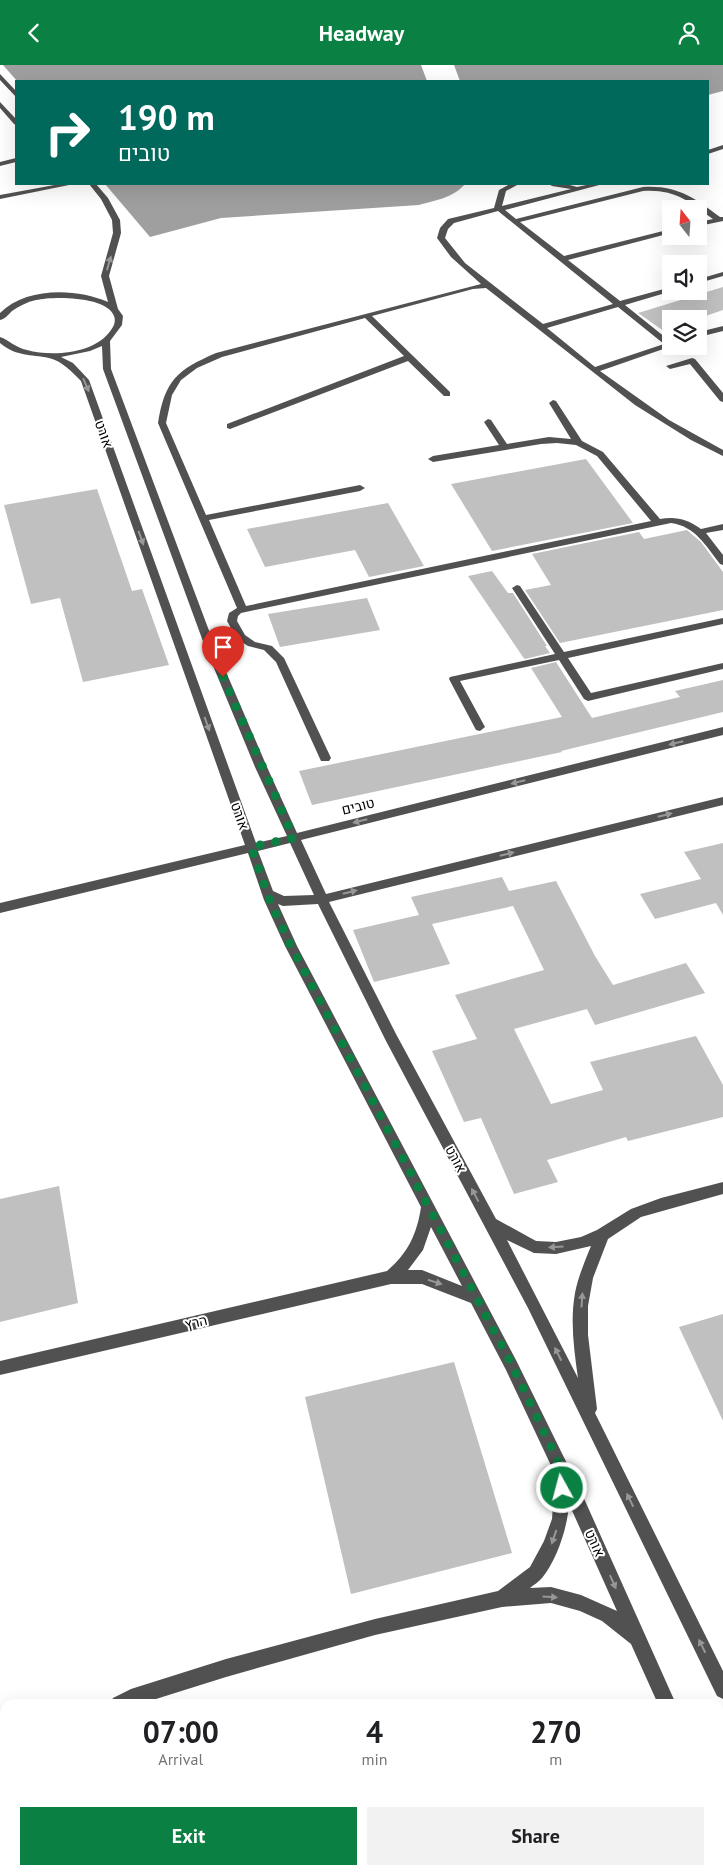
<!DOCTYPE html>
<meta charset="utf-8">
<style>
:root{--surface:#fff;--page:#f2f2f2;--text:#202124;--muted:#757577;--accent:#0b8043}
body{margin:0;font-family:"PT Sans",Heebo,sans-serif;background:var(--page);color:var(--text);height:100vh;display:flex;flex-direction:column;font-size:19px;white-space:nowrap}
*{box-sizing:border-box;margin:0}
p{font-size:16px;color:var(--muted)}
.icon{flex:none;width:28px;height:28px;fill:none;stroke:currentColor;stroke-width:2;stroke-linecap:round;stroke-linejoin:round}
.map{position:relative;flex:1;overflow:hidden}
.drawer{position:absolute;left:0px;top:1634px;width:724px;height:176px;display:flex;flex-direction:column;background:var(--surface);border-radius:15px 15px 0 0;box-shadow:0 5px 20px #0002}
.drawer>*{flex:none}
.top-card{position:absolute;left:15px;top:15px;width:694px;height:105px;border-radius:0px;box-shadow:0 5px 20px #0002;background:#00695c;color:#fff;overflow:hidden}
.needle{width:32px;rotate:343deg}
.fabs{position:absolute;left:662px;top:135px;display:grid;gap:10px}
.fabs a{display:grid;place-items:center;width:45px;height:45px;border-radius:0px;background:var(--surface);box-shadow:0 5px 20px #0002;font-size:25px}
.pin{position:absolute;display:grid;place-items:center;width:42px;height:42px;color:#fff;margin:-51px -21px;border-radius:50% 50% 50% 0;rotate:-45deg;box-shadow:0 0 5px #0007}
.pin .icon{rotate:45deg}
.me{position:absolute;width:55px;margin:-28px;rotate:353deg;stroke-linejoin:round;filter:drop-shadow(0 0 4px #0008)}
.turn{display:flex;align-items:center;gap:18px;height:105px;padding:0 20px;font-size:22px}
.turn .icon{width:65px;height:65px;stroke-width:2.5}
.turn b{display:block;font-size:35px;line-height:42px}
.eta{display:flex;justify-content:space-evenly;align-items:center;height:85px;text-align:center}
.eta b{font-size:30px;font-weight:800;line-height:35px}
.button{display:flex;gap:10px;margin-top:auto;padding:10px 20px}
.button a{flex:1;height:58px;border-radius:0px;background:var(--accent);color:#fff;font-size:20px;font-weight:800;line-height:58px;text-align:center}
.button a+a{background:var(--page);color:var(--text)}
header{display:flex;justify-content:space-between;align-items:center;height:65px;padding:0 20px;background:var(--accent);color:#fff;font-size:22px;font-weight:800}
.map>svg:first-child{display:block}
.water{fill:#9f9f9f}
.building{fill:#c0c0c0}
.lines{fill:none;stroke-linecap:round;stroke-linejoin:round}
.minor{fill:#515151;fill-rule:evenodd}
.oneway{fill:#979797}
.route{stroke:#0b8043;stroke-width:9;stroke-dasharray:0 16.2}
.labels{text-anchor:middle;stroke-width:4;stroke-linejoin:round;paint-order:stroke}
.street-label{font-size:14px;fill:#000;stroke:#fff}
</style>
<header><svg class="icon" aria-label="back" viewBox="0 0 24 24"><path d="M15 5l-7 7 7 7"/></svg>Headway<svg class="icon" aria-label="person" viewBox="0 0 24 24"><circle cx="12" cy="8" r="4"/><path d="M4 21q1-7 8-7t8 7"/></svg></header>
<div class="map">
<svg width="723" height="1809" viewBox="0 0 723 1809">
<rect width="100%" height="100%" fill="#fff"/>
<g class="water">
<path d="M3,0h418l6,16h-410z"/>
<path d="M454,0h269v26l-15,4v-14h-248z"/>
<path d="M105,119h360c-12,14 -29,16 -46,21l-198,13 -71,19z"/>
</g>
<g class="building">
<path d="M723,222v23l-26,9h-26v17l-33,-23z"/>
<path d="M586,394l47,64 -141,28 -41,-67z"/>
<path d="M97,424l35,102 10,-2 27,76 -86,17 -23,-84 -29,6 -27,-99z"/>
<path d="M388,438l36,63 -55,11 -14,-27 -90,17 -18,-38z"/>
<path d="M687,465l14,12 22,30v38l-163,33 -35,-53 26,-5 -19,-31 107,-22 5,7z"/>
<path d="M492,506l16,22h5l34,53h-2l5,7 -25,6 -2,-2 -55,-81z"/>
<path d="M367,533l13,32 -100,17 -12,-33z"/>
<path d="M556,597l36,56 88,-21 -5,-6 48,-11v32l-162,39 1,1 -250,53 -13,-34 263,-54 -31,-49z"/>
<path d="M723,778v72l-7,-12 -61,16 -15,-25 61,-15 -17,-27z"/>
<path d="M502,812l7,14 47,-10 39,75 18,29 73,-22 19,30 -110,32 -8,-16 -73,20 37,75 52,-14 -13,-28 106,-26 27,49v32l-95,24 -2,-4 -79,23 11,22 -44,12 -33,-76 -17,4 -32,-71 45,-12 -22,-44 89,-25 -31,-64 -81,18 18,40 -76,18 -21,-52 66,-15 -8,-18z"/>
<path d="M59,1121l19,117 -78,19v-123z"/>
<path d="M723,1249v107l-44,-94z"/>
<path d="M454,1297l58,191 -161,41 -46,-197z"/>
</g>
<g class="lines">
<g class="minor">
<path d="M0,9l16,17v6l-16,-17z"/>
<path d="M0,37l16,17v6l-2,-1 -14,-16z"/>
<path d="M723,80v4l-15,5v-4z"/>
<path d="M16,93v4l-16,4v-4z"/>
<path d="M60,119h14l-74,15v-4z"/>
<path d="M89,119h7l12,14 12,22 1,13 -12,43 9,33 5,7 -1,9 -12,16 1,28 103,275 53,123 30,66 426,-106v8l-422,105 25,54 397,-97v8l-394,97 67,132 100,185 40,22 20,1 25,-5 16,-7 34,-21 30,-11 62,-16v12l-82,23 -33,22 -15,39 -5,28v29l9,74 -2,4 128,258v28l-6,-3 -189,-388 -142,-267 -68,-137 -35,2 -5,-2 19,42 219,414 66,134 94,210h-18l-27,-60 -29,-23 -22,-10 -29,-8 -49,4 -127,28 -149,42 -86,27h-30l3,-6 18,-9 95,-30 149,-40 123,-28 32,-24 14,-26 8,-22 3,-45 -49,-104 -35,-67 -49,-19h-31l-391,91v-14l387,-90c21,-18 30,-37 34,-64l-136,-261 -21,-46 -16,-47 -248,60v-10l245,-58 -164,-464c-9,-9 -19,-20 -32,-23 -19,-4 -32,-1 -49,-15v-6c9,3 16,11 27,13 25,7 68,4 84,-20 3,-4 5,-9 3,-14 -7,-20 -61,-20 -78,-16 -9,2 -17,6 -24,11 -4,4 -7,8 -12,9v-7c26,-26 76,-25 108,-11l-7,-26 12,-43 -1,-13 -11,-21zM102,281l1,23 101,275 51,123 32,69 -31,7 -167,-463 -16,-17 -12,-6 29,-6zM290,778l24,52 -30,1 -11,-5 -15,-40zM431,1162l31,59 -40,-16h-14l15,-20zM507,1175l27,13 22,1 35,-8c-6,15 -13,31 -16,47 -5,28 -1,57 3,85zM569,1438l1,3 47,105 -36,-16 -30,-8 -21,1c3,-3 9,-6 12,-10 15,-18 26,-52 27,-75z"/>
<path d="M510,119h9l-13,7 -4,15 69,-17 -19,-3 -3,-2h17l11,3 14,-3h12l-98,26 11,9 127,-32c35,-2 51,11 77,30h3v4l-24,5v-4l14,-3c-25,-18 -38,-30 -70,-28l-123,31 44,34 107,-27v4l-103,27 52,41 51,-14 1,4 -47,14 46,37 1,4 -72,25 69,49 54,30v6l-32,-16 -56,-35 -149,-117 -13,1 -101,27 78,76v4h-6l-36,-35 -178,68 -3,-1v-4l177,-68 -39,-38 -143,39 -25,11 -16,12 -9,15 -6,28 40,92 154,-30 5,3 -5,3 -151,29 37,86 405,-85 -54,-65 -21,-11 -19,-2 -16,1 -108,18 -5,-3 5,-3 66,-11 -15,-23 4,-3 3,1 16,24 42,-7 22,2 -22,-36 4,-3 3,1 26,40 21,11 57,67c15,-3 28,0 41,10l22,-5v6l-17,3 17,22v10l-3,-1c-14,-18 -25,-38 -49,-41l-430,90 -3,3 -1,5 8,14 10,7 17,4 12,12 47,100 -2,3h-8l-45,-99 -12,-12 -16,-4 -11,-7 -10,-18 2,-8 8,-5 -79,-185c7,-43 19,-53 58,-70l265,-69 -30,-27 -14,-19 3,-10 8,-9 46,-11 5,-18zM498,146l115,93 -70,20 -78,-61 -20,-25 3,-9 6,-6zM618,242l46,37 -69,23 -48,-39z"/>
<path d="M723,207v4l-24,7v-4z"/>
<path d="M723,261v5l-24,6v-5z"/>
<path d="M692,293l3,1 28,34v9l-3,-1 -30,-37 -20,5 -4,-3z"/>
<path d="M517,520l3,1 44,66 159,-34v6l-155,34 23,35 132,-30v6l-135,32 -4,-2 -25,-39 -99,21 25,46 -5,4 -4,-1 -27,-51 1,-2 105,-23 -43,-66z"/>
<path d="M5,1706v21l-5,2v-21z"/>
<path d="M719,1747l4,2v26l-4,-2z"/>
</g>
</g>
<defs><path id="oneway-solid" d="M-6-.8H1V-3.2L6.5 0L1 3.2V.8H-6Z" transform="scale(1.25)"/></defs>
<g class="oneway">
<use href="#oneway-solid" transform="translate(109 198) rotate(-74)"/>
<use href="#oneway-solid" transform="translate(86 320) rotate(67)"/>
<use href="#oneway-solid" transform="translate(141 473) rotate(70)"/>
<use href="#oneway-solid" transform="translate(207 659) rotate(70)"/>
<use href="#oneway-solid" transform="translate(676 678) rotate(166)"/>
<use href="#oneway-solid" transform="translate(518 717) rotate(166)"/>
<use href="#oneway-solid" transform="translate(665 750) rotate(-14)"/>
<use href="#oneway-solid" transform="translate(360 756) rotate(166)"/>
<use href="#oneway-solid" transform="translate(507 789) rotate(-14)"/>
<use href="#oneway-solid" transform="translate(350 827) rotate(-14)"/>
<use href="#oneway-solid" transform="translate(475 1130) rotate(-118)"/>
<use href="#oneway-solid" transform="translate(556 1182) rotate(176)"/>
<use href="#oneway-solid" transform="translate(435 1217) rotate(18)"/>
<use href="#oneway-solid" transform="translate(582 1235) rotate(-86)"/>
<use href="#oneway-solid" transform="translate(558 1289) rotate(-116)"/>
<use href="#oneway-solid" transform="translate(630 1435) rotate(-116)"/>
<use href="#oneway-solid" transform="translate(554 1472) rotate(109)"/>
<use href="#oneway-solid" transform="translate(613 1517) rotate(66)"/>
<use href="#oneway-solid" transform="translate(550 1532) rotate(4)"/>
<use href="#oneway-solid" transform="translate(702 1581) rotate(-116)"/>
</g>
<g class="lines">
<path class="route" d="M223,612l71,161 -43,9 19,54 21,45 221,419 51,107 -1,16"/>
</g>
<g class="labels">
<g class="street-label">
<text transform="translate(104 369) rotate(70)" y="5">אורט</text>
<text transform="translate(358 741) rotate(-14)" y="5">טובים</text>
<text transform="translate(240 751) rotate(70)" y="5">אורט</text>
<text transform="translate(456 1094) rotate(62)" y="5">אורט</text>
<text transform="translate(196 1257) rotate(-13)" y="5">הרץ</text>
<text transform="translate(595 1478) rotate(66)" y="5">אורט</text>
</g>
</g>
</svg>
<div class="fabs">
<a><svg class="needle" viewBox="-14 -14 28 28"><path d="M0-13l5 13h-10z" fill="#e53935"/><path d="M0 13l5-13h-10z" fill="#757577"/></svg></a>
<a><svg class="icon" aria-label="sound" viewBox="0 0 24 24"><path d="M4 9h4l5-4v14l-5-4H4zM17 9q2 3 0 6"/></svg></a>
<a><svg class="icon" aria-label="layers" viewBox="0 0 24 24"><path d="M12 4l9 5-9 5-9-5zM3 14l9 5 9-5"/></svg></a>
</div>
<div class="pin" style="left:223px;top:612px;background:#d93025"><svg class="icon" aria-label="arrive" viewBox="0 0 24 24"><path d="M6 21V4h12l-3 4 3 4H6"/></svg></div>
<svg class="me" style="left:562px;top:1423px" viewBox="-20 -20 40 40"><circle r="17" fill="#0b8043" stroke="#fff" stroke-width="3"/><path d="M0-11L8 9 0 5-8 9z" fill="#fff"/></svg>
<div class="top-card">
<div class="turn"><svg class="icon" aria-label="right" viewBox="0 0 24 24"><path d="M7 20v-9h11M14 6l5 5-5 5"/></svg><div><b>190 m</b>טובים</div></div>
</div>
<section class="drawer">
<div class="eta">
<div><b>07:00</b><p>Arrival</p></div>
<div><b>4</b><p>min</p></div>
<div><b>270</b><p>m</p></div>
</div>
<div class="button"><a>Exit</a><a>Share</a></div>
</section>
</div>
